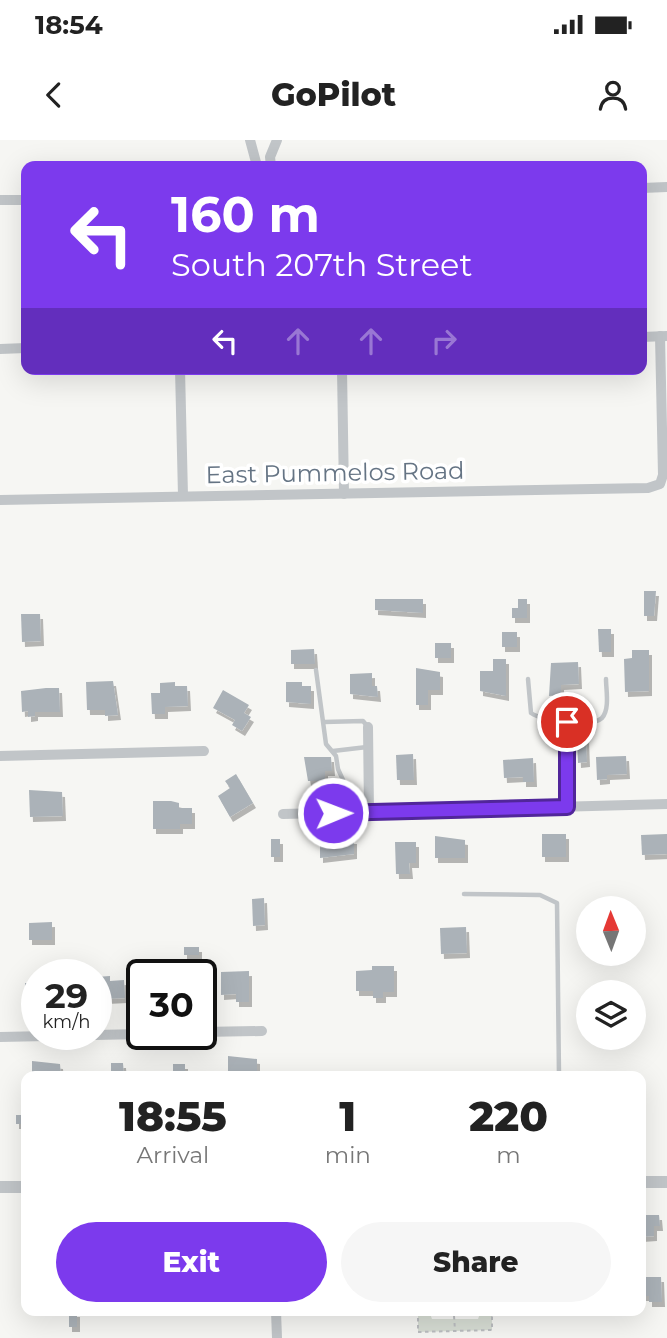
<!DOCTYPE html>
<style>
:root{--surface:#fff;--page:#f6f6f6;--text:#222;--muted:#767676;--accent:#7c3aed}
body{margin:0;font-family:Montserrat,sans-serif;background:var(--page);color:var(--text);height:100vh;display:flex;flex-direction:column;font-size:26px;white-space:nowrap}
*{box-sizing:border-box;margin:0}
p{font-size:23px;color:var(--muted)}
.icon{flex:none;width:38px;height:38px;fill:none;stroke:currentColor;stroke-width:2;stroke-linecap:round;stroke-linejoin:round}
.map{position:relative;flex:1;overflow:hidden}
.side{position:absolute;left:21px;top:931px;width:625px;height:245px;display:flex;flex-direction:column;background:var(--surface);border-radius:14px;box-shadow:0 7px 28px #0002}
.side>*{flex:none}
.top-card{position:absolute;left:21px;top:21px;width:626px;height:214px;border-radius:14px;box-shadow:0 7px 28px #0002;background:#7c3aed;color:#fff;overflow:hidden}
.needle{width:46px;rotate:359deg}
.controls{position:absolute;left:576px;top:756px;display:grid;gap:14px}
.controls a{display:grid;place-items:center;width:70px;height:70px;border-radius:50%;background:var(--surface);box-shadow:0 7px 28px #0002;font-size:35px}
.speed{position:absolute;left:21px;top:819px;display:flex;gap:14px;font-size:35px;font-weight:700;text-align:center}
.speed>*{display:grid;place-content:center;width:91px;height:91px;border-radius:50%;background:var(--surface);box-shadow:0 7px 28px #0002;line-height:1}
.speed small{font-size:18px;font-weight:400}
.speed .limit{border:4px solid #111;border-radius:10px;background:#fff;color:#111}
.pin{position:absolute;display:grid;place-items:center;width:60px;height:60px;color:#fff;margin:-30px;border:4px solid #fff;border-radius:50%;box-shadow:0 2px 7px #0007}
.me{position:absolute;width:77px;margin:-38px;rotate:89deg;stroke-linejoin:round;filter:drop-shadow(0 0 5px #0008)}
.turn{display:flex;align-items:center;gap:24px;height:147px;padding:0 35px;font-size:32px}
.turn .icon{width:91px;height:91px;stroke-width:2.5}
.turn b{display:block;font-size:49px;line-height:60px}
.lanes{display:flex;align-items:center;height:66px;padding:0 35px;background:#0003;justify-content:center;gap:35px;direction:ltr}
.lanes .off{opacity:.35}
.eta{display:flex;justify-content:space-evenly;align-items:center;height:119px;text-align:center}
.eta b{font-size:42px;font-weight:800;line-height:49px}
.button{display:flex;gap:14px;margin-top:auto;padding:14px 35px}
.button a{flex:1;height:80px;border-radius:42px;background:var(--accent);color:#fff;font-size:28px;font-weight:800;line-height:80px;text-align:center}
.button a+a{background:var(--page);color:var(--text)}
.status{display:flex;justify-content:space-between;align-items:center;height:49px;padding:0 35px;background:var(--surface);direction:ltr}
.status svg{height:19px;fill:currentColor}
header{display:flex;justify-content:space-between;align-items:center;height:91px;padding:0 35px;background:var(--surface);font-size:32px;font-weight:800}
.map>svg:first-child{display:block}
.green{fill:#d7ddd4}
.building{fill:#abb2b8;filter:url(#shadow)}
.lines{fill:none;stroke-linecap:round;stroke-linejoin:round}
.path{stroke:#bbbdc0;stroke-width:2;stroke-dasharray:3.5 3.5;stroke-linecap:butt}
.service{stroke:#c1c5c8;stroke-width:4.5}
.minor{stroke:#c1c5c8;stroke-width:10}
.tertiary{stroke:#c1c5c8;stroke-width:12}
.route-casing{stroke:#51269a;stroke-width:18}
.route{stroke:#7c3aed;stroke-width:12}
.labels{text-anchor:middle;stroke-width:7;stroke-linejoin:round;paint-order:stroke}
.street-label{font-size:24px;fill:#657484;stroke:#fff}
</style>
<div class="status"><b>18:54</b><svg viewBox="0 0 49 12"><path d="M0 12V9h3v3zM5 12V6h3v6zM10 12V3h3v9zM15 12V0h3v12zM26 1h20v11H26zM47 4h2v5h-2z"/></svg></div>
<header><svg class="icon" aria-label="back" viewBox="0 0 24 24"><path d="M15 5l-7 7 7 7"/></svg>GoPilot<svg class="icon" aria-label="person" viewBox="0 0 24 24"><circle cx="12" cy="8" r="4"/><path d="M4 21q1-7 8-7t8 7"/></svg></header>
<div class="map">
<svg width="667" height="1198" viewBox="0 0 667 1198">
<defs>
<filter id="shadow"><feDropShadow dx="3" dy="5" stdDeviation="0" flood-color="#0004"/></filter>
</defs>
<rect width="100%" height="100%" fill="#f6f6f3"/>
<path class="green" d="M418,1171h11l3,8h46l3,-8h11v19l-74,2z"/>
<g class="building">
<path d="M644,451h12l-2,25h-10z"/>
<path d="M375,459h48v14l-48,-3z"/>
<path d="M518,459h9v19h-15v-10h6z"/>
<path d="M21,474h19l1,27 -19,1z"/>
<path d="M598,489h13v23h-12z"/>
<rect x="502" y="492" width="15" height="15"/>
<rect x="435" y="503" width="16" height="15"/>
<path d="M314,509l1,15h-24v-14z"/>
<path d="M632,510h17v41l-24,1 -1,-33 8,-1z"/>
<path d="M493,519h13v37l-26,-5v-20h13z"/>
<path d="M578,522l1,22 -18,1v10l-12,1 2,-33z"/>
<path d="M416,528l24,4v18h-12v15h-12z"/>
<path d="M372,533v13h5l1,11 -28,-3v-20z"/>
<path d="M113,541l5,34 -13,1v-6h-18l-1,-28z"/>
<path d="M175,542v4h12l1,20 -23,1v7h-13l-1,-21h9v-10z"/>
<path d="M286,542h16v4h9v18l-25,-2z"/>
<path d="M46,548h13l1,24h-25v4l-7,1v-6l-6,1 -1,-21z"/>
<path d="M223,550l26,15 -5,8 7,4 -9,14 -10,-6 3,-5 -22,-12z"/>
<path d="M586,596l1,26 -9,1 -1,-26z"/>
<path d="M413,614l1,26h-17l-1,-25z"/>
<path d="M626,616l1,18 -20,1v4l-10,1 -1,-23z"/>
<path d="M304,617h27l1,14h-7v10h-17z"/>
<path d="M533,618l1,24h-11v-5l-19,1 -1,-18z"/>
<path d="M236,634l17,29 -23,14 -12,-21 12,-8 -5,-7z"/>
<path d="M29,650l33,2 1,24 -33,1z"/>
<path d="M153,661h18l8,2v5h13v16h-12v5h-27z"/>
<rect x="542" y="694" width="24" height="23"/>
<path d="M667,694v20l-25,1 -1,-20z"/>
<path d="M435,696l30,4v18h-30z"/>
<rect x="271" y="699" width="9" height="18"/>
<path d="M333,699h21v15l-34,4v-13h13z"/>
<path d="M395,702h21v21h-7l1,11h-14z"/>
<path d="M264,758l1,27 -12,1 -1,-27z"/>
<path d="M52,782v18h-23v-17z"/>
<path d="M466,787l1,26 -26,1 -1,-26z"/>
<rect x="184" y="807" width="15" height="8"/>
<path d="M372,826h22v26h-11v6h-10v-7h-17v-20l16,-1z"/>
<path d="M249,831v31h-13v-8l-15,1v-23z"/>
<path d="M110,836v5l14,-1 1,18 -21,1v5l-8,1v-28z"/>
<rect x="25" y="843" width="12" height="15"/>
<path d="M228,916l29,3v17h-29z"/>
<path d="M32,921l28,3 1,12h-29z"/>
<path d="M111,923h12l1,13h-13z"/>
<rect x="173" y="924" width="12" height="12"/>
<rect x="16" y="975" width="10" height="9"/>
<path d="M640,1075h19l1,11h-6v10l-14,1z"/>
<path d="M640,1137h21l1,25h-13v-6h-9z"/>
<rect x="69" y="1172" width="8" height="15"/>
</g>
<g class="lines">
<g class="path">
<path d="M418,1171v21l74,-2v-19"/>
<path d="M454,1176l1,14"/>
</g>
<g class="service">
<path d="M316,530l10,74 10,12 2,13 19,42"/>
<path d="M528,539l3,34c12,8 59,16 71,5 8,-9 4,-28 4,-39"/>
<path d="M324,582l39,-1 5,6"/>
<path d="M333,611l34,-4"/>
<path d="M464,754l76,1 17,8 2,173"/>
</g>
<g class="minor">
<path d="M250,0l7,26"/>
<path d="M271,26l-1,-9 7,-17"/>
<path d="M642,48l25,-1"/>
<path d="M0,60h26"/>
<path d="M642,197l25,-1"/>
<path d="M0,209l26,-1"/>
<path d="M180,229l3,127"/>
<path d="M342,229l2,125"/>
<path d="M0,360l648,-12 12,-4 3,-9 -3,-139"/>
<path d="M567,582v85"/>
<path d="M368,587l1,85"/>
<path d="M0,616l204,-5"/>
<path d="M283,674l384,-10"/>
<path d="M201,892l61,-1"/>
<path d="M0,897l142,-3"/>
<path d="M276,1171l1,27"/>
</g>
<g class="tertiary">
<path d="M640,1042h27"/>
<path d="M0,1047h26"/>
</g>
</g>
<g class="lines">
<defs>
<path id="route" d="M333,673l234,-6v-85"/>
</defs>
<use href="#route" class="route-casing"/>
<use href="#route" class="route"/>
</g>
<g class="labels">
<g class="street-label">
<text transform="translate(335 333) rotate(-1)" y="8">East Pummelos Road</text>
</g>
</g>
</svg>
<div class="controls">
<a><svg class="needle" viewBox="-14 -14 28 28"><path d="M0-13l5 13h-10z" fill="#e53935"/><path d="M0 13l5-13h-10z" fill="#767676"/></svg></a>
<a><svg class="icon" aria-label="layers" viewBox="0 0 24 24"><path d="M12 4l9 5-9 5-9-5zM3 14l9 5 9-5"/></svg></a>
</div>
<div class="speed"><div>29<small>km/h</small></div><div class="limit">30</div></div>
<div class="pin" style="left:567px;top:582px;background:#d93025"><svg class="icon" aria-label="arrive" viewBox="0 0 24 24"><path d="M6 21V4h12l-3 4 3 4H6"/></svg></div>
<svg class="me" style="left:333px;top:673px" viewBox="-20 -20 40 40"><circle r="17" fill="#7c3aed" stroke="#fff" stroke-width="3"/><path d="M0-11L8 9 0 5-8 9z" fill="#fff"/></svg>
<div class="top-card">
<div class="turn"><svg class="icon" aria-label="left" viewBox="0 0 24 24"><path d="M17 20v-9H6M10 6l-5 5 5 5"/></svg><div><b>160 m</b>South 207th Street</div></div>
<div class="lanes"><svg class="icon" aria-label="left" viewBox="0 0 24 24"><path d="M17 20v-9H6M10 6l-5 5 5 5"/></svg><svg class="icon off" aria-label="ahead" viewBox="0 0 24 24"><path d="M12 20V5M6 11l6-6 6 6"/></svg><svg class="icon off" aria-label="ahead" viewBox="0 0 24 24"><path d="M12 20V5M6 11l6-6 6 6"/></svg><svg class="icon off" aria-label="right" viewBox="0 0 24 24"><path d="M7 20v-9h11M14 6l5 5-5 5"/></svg></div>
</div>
<section class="side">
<div class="eta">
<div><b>18:55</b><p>Arrival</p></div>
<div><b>1</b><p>min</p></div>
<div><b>220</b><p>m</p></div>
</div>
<div class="button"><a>Exit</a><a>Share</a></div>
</section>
</div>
